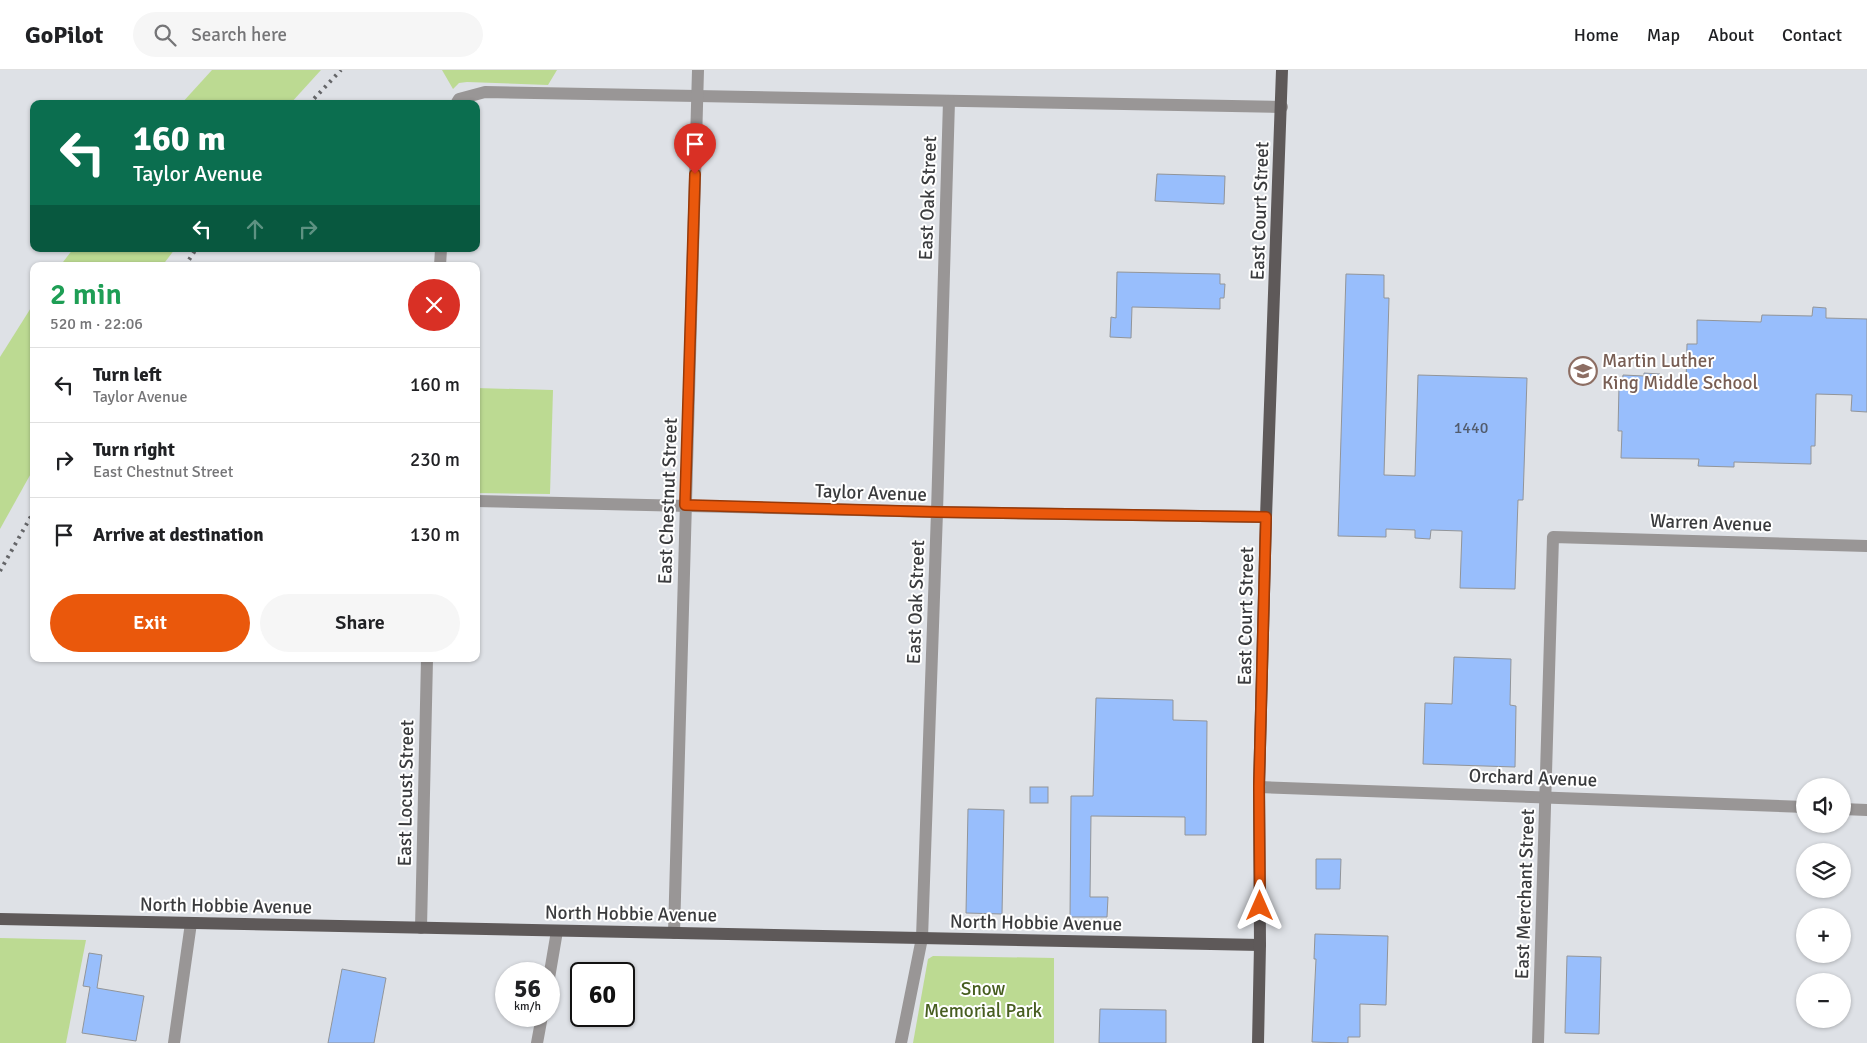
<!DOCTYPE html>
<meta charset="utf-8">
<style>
:root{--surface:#fff;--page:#f6f6f6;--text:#202124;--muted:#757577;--line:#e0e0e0;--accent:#ea580c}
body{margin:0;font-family:Signika,sans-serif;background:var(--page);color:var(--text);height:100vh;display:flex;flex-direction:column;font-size:19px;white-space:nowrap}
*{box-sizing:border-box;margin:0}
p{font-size:16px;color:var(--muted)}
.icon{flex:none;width:28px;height:28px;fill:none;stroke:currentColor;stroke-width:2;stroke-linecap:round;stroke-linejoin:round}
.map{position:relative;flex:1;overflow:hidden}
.side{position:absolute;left:30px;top:192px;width:450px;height:400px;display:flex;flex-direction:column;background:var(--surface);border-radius:10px;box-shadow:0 1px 4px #0004}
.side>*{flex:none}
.top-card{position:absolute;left:30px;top:30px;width:450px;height:152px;border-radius:10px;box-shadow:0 1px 4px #0004;background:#0b6e4f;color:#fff;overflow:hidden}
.buttons{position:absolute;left:1796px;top:708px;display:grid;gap:10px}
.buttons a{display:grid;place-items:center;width:55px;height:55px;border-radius:50%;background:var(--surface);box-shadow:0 1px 4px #0004;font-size:25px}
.speed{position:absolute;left:495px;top:892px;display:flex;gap:10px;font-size:25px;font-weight:700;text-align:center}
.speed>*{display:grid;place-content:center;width:65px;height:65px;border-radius:50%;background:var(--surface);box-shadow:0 1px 4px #0004;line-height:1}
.speed small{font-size:12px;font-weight:400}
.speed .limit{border:2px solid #111;border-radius:8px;background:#fff;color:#111}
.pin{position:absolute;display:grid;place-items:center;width:42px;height:42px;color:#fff;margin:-51px -21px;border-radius:50% 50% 50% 0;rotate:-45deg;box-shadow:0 0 5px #0007}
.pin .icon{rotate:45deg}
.me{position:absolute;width:55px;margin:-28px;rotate:0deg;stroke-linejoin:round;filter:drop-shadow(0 0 4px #0008)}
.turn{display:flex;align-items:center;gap:18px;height:105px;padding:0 20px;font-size:22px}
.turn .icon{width:65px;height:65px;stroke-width:2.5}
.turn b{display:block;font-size:35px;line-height:42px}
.lanes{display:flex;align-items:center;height:48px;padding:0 20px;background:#0003;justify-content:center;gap:25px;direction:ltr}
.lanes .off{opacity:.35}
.round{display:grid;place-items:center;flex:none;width:52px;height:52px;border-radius:26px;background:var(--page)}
.headline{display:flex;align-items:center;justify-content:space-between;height:85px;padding:0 20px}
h1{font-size:30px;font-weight:600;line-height:38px;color:#1e9e55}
.button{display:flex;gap:10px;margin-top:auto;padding:10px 20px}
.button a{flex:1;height:58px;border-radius:30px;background:var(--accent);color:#fff;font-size:20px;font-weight:600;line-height:58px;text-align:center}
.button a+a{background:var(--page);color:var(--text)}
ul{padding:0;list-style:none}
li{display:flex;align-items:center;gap:15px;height:75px;padding:0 20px;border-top:1px solid var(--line)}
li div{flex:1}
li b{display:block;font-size:19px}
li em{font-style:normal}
header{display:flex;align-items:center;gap:30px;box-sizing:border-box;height:70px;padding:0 25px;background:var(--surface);border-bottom:1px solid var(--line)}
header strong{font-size:24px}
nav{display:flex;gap:28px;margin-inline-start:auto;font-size:18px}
.search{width:350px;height:45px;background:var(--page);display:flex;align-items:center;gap:12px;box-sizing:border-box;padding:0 18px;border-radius:28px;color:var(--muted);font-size:19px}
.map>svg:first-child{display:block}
.green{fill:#bcda92}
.building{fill:#98befc;stroke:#929599}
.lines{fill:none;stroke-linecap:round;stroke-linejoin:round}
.minor{stroke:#999696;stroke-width:12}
.major{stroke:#5e5959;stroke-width:12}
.rail{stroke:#646568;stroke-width:4;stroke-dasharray:2.5 5;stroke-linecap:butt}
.route-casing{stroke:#983908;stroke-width:12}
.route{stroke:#ea580c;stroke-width:9}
.labels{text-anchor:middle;stroke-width:4;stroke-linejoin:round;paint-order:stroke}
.number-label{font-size:16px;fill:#525c6d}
.street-label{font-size:19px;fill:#3a3b3d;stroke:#fff}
.education-label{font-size:19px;fill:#785e54;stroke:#fff;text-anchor:start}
.park-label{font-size:19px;fill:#475e20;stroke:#fff}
</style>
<header>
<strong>GoPilot</strong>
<div class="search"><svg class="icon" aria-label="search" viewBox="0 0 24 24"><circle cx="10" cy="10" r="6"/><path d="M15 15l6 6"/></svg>Search here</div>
<nav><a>Home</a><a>Map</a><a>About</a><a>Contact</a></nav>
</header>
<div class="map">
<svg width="1867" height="973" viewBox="0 0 1867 973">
<rect width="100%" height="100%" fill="#dee1e6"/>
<g class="green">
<path d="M212,0h109l-31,34h-109z"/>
<path d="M442,0h115l-9,15 -81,-3 -8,1 -6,6z"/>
<path d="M73,179h102l-13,17h-102z"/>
<path d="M34,233v165l-34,61v-172z"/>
<path d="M476,318l77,2 -3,104 -74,-1z"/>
<path d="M0,868l86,2 -20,103h-66z"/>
<path d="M933,886l121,2v85h-141l15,-84z"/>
</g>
<g class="building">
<path d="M1157,104l68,2 -1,28 -69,-3z"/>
<path d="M1117,202l103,2v10h5l-1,14h-4v11l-88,-2 -1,31 -21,-1 1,-20 5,1z"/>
<path d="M1346,204l38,1v23h5l-5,177 31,1 3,-101 109,3 -4,122h-5l-3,89 -55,-1 2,-57 -31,-1 -1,9 -15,-1v-8l-29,-1v8l-48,-1z"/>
<path d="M1813,237l13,1v10l41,1v93l-16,-1 1,-16 -36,-1 -1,52h-4v18l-77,-2v5l-36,-1 1,-7 -78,-1 1,-27h-4l1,-46h3l1,-10 21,1v-3l16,1v8h26l1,-38h10v-24l64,2 1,-7 50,1z"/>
<path d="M1454,587l57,2 -1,46 6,1 -1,61 -92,-3 2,-61 27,1z"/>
<path d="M1096,628l77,2v20l34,1 -1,114h-21v-18l-94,-1 -1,81h18l-1,20h-37l1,-121h22z"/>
<rect x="1030" y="717" width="18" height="16"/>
<path d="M968,739l36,1 -2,104 -36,-1z"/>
<path d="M1316,789h25l-1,30h-24z"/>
<path d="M1315,864l73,2 -2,69 -26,-1v33h-12v6l-36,-1 4,-83h-2z"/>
<path d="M89,883l13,2 -5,33 47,8 -8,45 -54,-8 8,-46 -7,-1z"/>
<path d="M1567,886l34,1 -2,77 -34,-1z"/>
<path d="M342,899l44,9 -12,65h-46z"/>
<path d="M1100,939l66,1v33h-67z"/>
</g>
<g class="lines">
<g class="minor">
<path d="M456,34l3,-5 26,-7 797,15"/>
<path d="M440,196l1,-17"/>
<path d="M476,431l461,11 329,5"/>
<path d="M1259,717l546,20"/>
<path d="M1842,739l25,1"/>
<path d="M421,858l6,-269"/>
<path d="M674,863l24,-863"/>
<path d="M549,908l8,-47"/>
<path d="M174,973l17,-120"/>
<path d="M537,973l5,-27"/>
<path d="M901,973l21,-105 15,-426 12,-411"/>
<path d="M1538,973l15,-506 314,9"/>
</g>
<g class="major">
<path d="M0,849l1260,26"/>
<path d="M1258,973l2,-98 -1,-158 7,-270 16,-447"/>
</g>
<g class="rail">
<path d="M309,34l32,-34"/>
<path d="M185,196l11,-17"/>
<path d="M0,501l34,-60"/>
</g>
</g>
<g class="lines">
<defs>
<path id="route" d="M695,104l-10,331 252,7 329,5 -7,269 1,120"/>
</defs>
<use href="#route" class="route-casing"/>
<use href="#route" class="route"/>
</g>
<defs>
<symbol id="school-ring" viewBox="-11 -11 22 22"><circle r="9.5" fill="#fff" stroke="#8d6e63" stroke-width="1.5"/><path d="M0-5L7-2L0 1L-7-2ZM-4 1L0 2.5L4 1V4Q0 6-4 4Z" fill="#8d6e63"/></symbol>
</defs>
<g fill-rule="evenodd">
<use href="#school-ring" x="1567" y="285" width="32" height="32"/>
</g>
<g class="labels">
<g class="number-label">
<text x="1471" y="363">1440</text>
</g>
<g class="street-label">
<text transform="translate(927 128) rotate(-88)" y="7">East Oak Street</text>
<text transform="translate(1259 141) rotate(-88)" y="7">East Court Street</text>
<text transform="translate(871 422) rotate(2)" y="7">Taylor Avenue</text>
<text transform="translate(667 431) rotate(-88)" y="7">East Chestnut Street</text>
<text transform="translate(1711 452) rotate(2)" y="7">Warren Avenue</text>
<text transform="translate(915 532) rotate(-88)" y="7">East Oak Street</text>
<text transform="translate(1245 546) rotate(-89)" y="7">East Court Street</text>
<text transform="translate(1533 707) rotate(2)" y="7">Orchard Avenue</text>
<text transform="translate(405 723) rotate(-89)" y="7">East Locust Street</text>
<text transform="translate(1524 824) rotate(-88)" y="7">East Merchant Street</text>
<text transform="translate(226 835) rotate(1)" y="7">North Hobbie Avenue</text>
<text transform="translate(631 843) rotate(1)" y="7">North Hobbie Avenue</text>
<text transform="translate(1036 852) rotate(1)" y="7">North Hobbie Avenue</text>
</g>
<g class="education-label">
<text x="1602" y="297">Martin Luther<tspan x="1602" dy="22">King Middle School</tspan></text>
</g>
<g class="park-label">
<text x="983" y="925">Snow<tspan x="983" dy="22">Memorial Park</tspan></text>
</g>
</g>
</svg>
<div class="buttons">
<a><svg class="icon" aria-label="sound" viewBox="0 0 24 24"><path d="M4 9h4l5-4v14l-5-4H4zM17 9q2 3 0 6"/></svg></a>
<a><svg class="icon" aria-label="layers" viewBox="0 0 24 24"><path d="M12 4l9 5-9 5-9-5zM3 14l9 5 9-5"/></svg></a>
<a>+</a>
<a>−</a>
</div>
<div class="speed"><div>56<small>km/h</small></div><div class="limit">60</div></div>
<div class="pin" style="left:695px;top:104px;background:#d93025"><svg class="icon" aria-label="arrive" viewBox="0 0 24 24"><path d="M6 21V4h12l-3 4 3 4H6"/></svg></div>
<svg class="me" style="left:1260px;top:836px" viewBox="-20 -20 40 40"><path d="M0-17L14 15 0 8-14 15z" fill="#ea580c" stroke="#fff" stroke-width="4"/></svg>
<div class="top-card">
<div class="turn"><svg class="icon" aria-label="left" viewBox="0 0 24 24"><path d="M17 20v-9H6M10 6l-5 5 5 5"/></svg><div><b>160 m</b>Taylor Avenue</div></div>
<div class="lanes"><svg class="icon" aria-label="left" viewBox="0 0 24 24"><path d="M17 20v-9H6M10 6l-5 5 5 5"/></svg><svg class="icon off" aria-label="ahead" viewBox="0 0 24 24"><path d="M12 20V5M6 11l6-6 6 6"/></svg><svg class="icon off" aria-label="right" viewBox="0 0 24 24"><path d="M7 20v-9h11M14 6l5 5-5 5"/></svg></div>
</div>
<section class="side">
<div class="headline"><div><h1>2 min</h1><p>520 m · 22:06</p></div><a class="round" style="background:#d93025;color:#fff"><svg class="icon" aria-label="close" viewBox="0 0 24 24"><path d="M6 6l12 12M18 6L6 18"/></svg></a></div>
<ul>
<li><svg class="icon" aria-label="left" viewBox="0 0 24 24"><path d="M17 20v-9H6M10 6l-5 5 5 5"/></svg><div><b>Turn left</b><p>Taylor Avenue</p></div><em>160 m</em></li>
<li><svg class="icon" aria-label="right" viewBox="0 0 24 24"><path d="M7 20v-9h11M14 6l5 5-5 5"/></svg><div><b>Turn right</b><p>East Chestnut Street</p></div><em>230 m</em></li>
<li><svg class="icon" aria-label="arrive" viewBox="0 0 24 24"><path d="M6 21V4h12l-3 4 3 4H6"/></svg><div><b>Arrive at destination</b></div><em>130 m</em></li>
</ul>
<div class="button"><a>Exit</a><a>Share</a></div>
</section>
</div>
